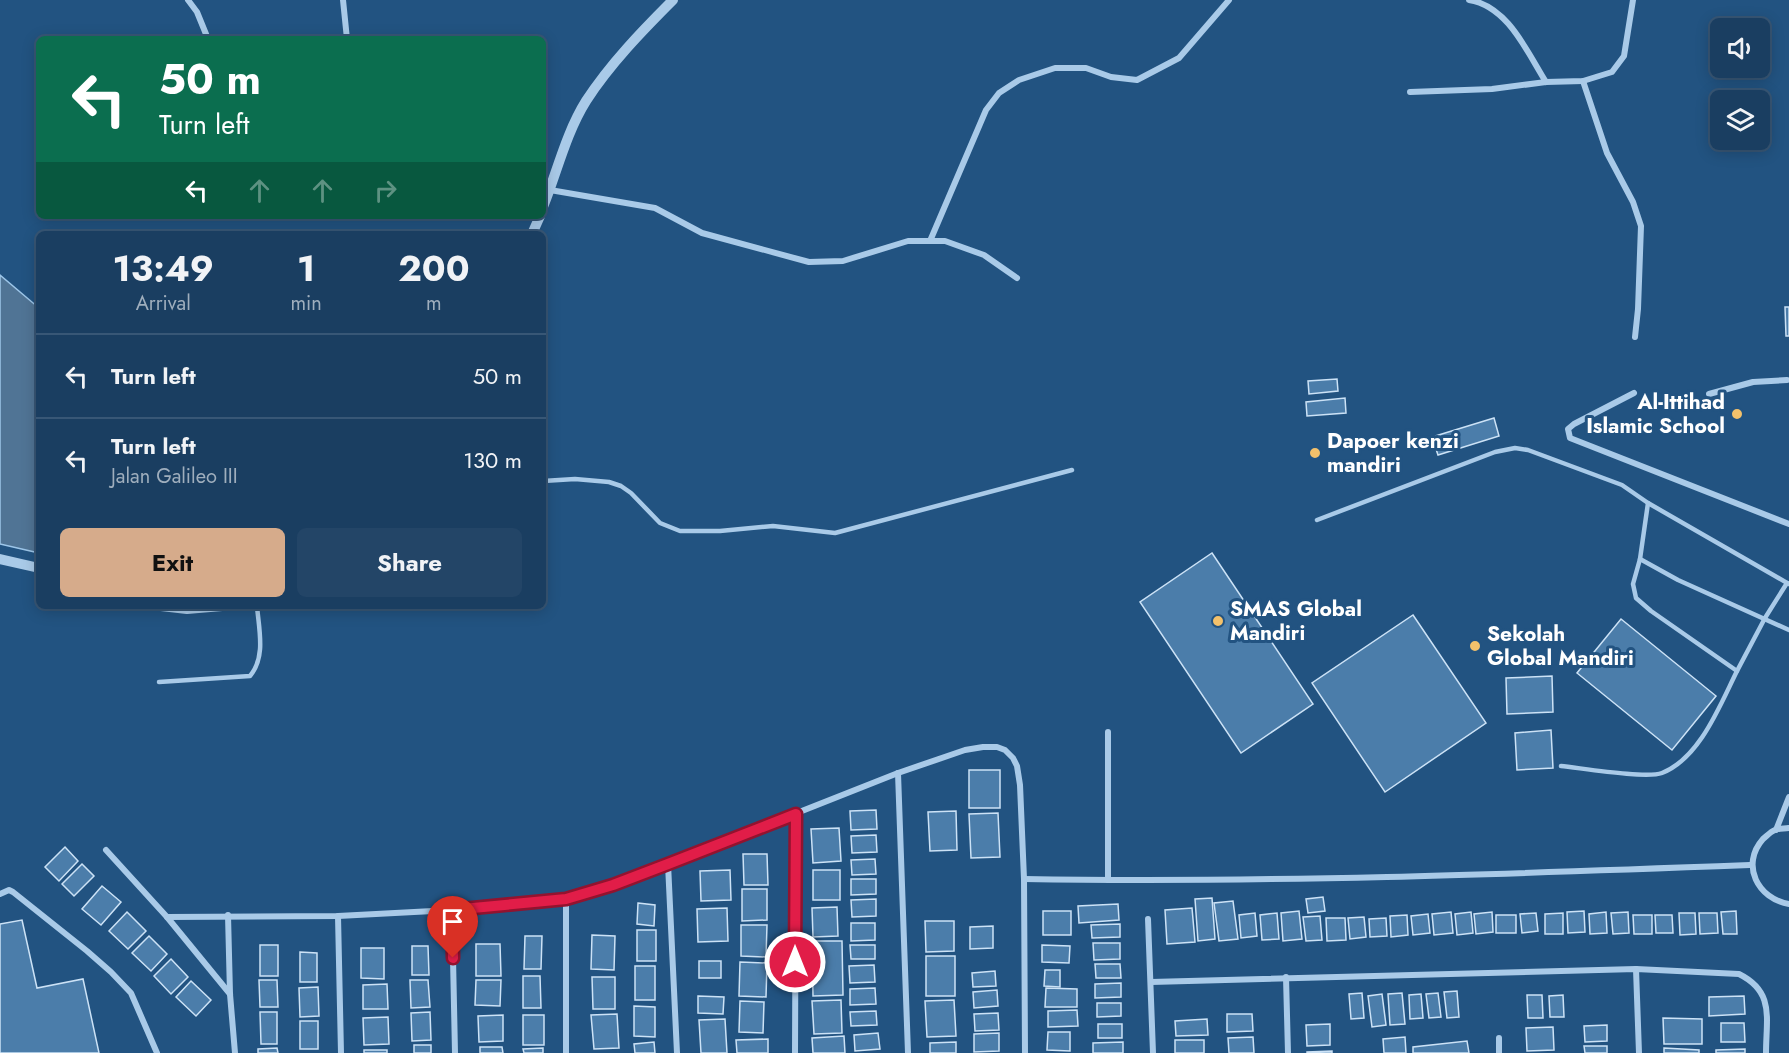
<!DOCTYPE html>
<style>
:root{--surface:#1a3e61;--page:#234567;--text:#f1f3f6;--muted:#9faebd;--line:#385776;--accent:#d6ab8b}
body{margin:0;font-family:Jost,sans-serif;background:var(--page);color:var(--text);height:100vh;display:flex;flex-direction:column;font-size:22px;white-space:nowrap}
*{box-sizing:border-box;margin:0}
p{font-size:20px;color:var(--muted)}
.icon{flex:none;width:33px;height:33px;fill:none;stroke:currentColor;stroke-width:2;stroke-linecap:round;stroke-linejoin:round}
.map{position:relative;flex:1;overflow:hidden}
.panel{position:absolute;left:36px;top:231px;width:510px;height:378px;display:flex;flex-direction:column;background:var(--surface);border-radius:9px;box-shadow:0 3px 15px #0003,0 0 0 2px var(--line)}
.panel>*{flex:none}
.hud{position:absolute;left:36px;top:36px;width:510px;height:183px;border-radius:9px;box-shadow:0 3px 15px #0003,0 0 0 2px var(--line);background:#0b6e4f;color:#fff;overflow:hidden}
.tools{position:absolute;left:1710px;top:18px;display:grid;gap:12px}
.tools a{display:grid;place-items:center;width:60px;height:60px;border-radius:9px;background:var(--surface);box-shadow:0 3px 15px #0003,0 0 0 2px var(--line);font-size:30px}
.pin{position:absolute;display:grid;place-items:center;width:51px;height:51px;color:#fff;margin:-62px -26px;border-radius:50% 50% 50% 0;rotate:-45deg;box-shadow:0 0 6px #0007}
.pin .icon{rotate:45deg}
.me{position:absolute;width:66px;margin:-33px;rotate:0deg;stroke-linejoin:round;filter:drop-shadow(0 0 4px #0008)}
.turn{display:flex;align-items:center;gap:21px;height:126px;padding:0 24px;font-size:27px}
.turn .icon{width:78px;height:78px;stroke-width:2.5}
.turn b{display:block;font-size:42px;line-height:51px}
.lanes{display:flex;align-items:center;height:57px;padding:0 24px;background:#0003;justify-content:center;gap:30px;direction:ltr}
.lanes .off{opacity:.35}
.eta{display:flex;justify-content:space-evenly;align-items:center;height:102px;text-align:center}
.eta b{font-size:36px;font-weight:700;line-height:42px}
.primary-button{display:flex;gap:12px;margin-top:auto;padding:12px 24px}
.primary-button a{flex:1;height:69px;border-radius:9px;background:var(--accent);color:#111;font-size:24px;font-weight:700;line-height:69px;text-align:center}
.primary-button a+a{background:var(--page);color:var(--text)}
ul{padding:0;list-style:none}
li{display:flex;align-items:center;gap:18px;height:84px;padding:0 24px;border-top:2px solid var(--line)}
li div{flex:1}
li b{display:block;font-size:22px}
li em{font-style:normal}
.map>svg:first-child{display:block}
.water{fill:#507495;stroke:#9dc6e9;stroke-width:1.5}
.building{fill:#4b7daa;stroke:#cce2f6;stroke-width:1.5}
.lines{fill:none;stroke-linecap:round;stroke-linejoin:round}
.service{stroke:#a9cae8;stroke-width:4.5}
.minor{stroke:#a9cae8;stroke-width:6}
.tertiary{stroke:#a9cae8;stroke-width:10}
.route-casing{stroke:#92132f;stroke-width:15}
.route{stroke:#e11d48;stroke-width:10}
.poi-dot{fill:#f3c16b;stroke:#225381;stroke-width:2}
.labels{text-anchor:middle;stroke-width:6;stroke-linejoin:round;paint-order:stroke}
.poi-label{font-size:21px;font-weight:bold;fill:#fff;stroke:#225381;text-anchor:start}
</style>
<div class="map">
<svg width="1789" height="1053" viewBox="0 0 1789 1053">
<rect width="100%" height="100%" fill="#225381"/>
<path class="water" d="M0,275l39,33v245l-39,-9z"/>
<g class="building">
<path d="M1785,307h4v29h-3z"/>
<path d="M1337,379l1,12 -29,3 -1,-13z"/>
<path d="M1345,398l1,15 -39,3 -1,-14z"/>
<path d="M1494,418l5,18 -61,19 -6,-18z"/>
<path d="M1212,553l101,151 -72,49 -101,-151z"/>
<path d="M1413,615l73,108 -101,69 -73,-109z"/>
<path d="M1621,619l95,77 -44,54 -95,-77z"/>
<path d="M1552,676l1,36 -46,2 -1,-36z"/>
<path d="M1551,730l2,38 -36,2 -2,-37z"/>
<rect x="969" y="770" width="31" height="38"/>
<path d="M876,810l1,19 -26,1 -1,-19z"/>
<path d="M956,811l1,39 -27,1 -2,-39z"/>
<path d="M998,813l2,44 -29,1 -2,-44z"/>
<path d="M839,828l2,33 -28,2 -2,-34z"/>
<path d="M876,835l1,17 -25,1 -1,-17z"/>
<path d="M65,847l13,14 -19,20 -14,-14z"/>
<path d="M743,854h24l1,31h-24z"/>
<path d="M875,859l1,15 -24,1 -1,-15z"/>
<path d="M82,864l12,12 -20,20 -12,-12z"/>
<path d="M730,870l1,30 -30,1 -1,-30z"/>
<rect x="813" y="870" width="27" height="30"/>
<path d="M851,879h25v15l-25,1z"/>
<path d="M102,886l19,16 -20,23 -19,-16z"/>
<path d="M742,889h25v31l-25,1z"/>
<path d="M1323,897l2,14 -17,2 -2,-14z"/>
<path d="M1212,898l3,41 -17,2 -3,-42z"/>
<path d="M876,899v17l-24,1 -1,-17z"/>
<path d="M1233,901l5,38 -19,2 -5,-38z"/>
<path d="M638,903l17,2 -1,21 -17,-2z"/>
<path d="M1118,904l1,16 -40,3 -1,-17z"/>
<path d="M837,907l1,29 -25,1 -1,-29z"/>
<path d="M727,908l1,33 -30,1 -1,-33z"/>
<path d="M1192,908l3,34 -28,2 -2,-34z"/>
<rect x="1043" y="911" width="28" height="24"/>
<path d="M1299,911l3,28 -19,2 -2,-28z"/>
<path d="M1584,911l1,21 -17,1 -1,-21z"/>
<path d="M1736,911l1,23h-14l-2,-22z"/>
<path d="M127,912l19,19 -18,18 -19,-18z"/>
<path d="M1451,912l2,21 -19,2 -2,-21z"/>
<path d="M1471,912l2,21 -16,2 -2,-21z"/>
<path d="M1492,912l1,20 -17,2 -2,-20z"/>
<path d="M1606,912l1,21 -17,1 -1,-20z"/>
<path d="M1628,912l1,21 -16,1 -2,-21z"/>
<path d="M1255,913l2,23 -16,2 -2,-23z"/>
<path d="M1277,913l2,26 -17,1 -2,-25z"/>
<path d="M1536,913l2,18 -16,2 -2,-19z"/>
<path d="M1563,913v21h-18v-20z"/>
<path d="M1679,913h16l1,21 -16,1z"/>
<path d="M1699,913h18l1,20 -18,1z"/>
<path d="M1428,914l2,19 -17,2 -2,-19z"/>
<path d="M1407,915l1,20 -17,2 -1,-21z"/>
<rect x="1496" y="915" width="20" height="18"/>
<path d="M1633,915h19v19h-18z"/>
<path d="M1655,915h17l1,18h-17z"/>
<path d="M1320,916l2,24 -16,1 -3,-24z"/>
<path d="M1364,917l2,20 -16,2 -2,-21z"/>
<path d="M1326,918h19l1,22 -19,1z"/>
<path d="M1386,918l1,18 -17,1 -1,-18z"/>
<path d="M22,920l15,68 46,-9 16,74h-99v-129z"/>
<path d="M925,921h29v30l-28,1z"/>
<path d="M851,923h24v17l-24,1z"/>
<path d="M1120,924v13l-28,1 -1,-13z"/>
<path d="M741,925h26l-1,32 -25,-1z"/>
<path d="M993,926v22l-23,1v-22z"/>
<rect x="637" y="930" width="19" height="31"/>
<path d="M592,935l23,1 -1,34 -23,-1z"/>
<path d="M149,936l18,18 -16,17 -19,-18z"/>
<path d="M525,936h17l-1,33h-17z"/>
<path d="M812,941h30l1,54 -30,1z"/>
<path d="M1093,943h27v16l-26,1z"/>
<path d="M476,944h24l1,32h-25z"/>
<rect x="260" y="945" width="18" height="31"/>
<path d="M850,945h25v14h-24z"/>
<path d="M1042,945l28,1 -1,17 -27,-1z"/>
<path d="M412,946h16l1,29h-17z"/>
<path d="M361,948h23v31l-23,-1z"/>
<path d="M300,952l17,1v29h-17z"/>
<rect x="926" y="956" width="29" height="40"/>
<path d="M171,959l17,18 -17,17 -17,-18z"/>
<rect x="699" y="961" width="22" height="17"/>
<path d="M740,962l27,1 -1,34 -27,-1z"/>
<path d="M1095,964h25l1,14h-25z"/>
<path d="M874,965l1,17 -25,1 -1,-17z"/>
<rect x="635" y="966" width="20" height="34"/>
<path d="M1045,970h15v17l-16,-1z"/>
<path d="M995,971l1,15 -23,1 -1,-14z"/>
<path d="M523,976h17l1,32h-18z"/>
<path d="M592,977h23v32h-22z"/>
<path d="M259,980h18l1,27h-18z"/>
<path d="M410,980h18l2,27 -19,1z"/>
<path d="M476,980h25l-1,26 -25,-1z"/>
<path d="M191,981l20,19 -15,16 -20,-19z"/>
<path d="M1121,983v14l-26,1v-14z"/>
<path d="M387,984l1,25h-25v-24z"/>
<path d="M318,987l1,29 -19,1 -1,-29z"/>
<path d="M875,988l1,16 -26,1v-16z"/>
<path d="M1046,988l31,1v18h-32z"/>
<path d="M997,990l1,16 -24,2 -1,-16z"/>
<path d="M1457,991l2,26 -12,1 -3,-26z"/>
<path d="M1362,993l2,25 -13,1 -2,-25z"/>
<path d="M1402,993l3,31 -15,1 -2,-31z"/>
<path d="M1438,993l3,24 -12,1 -3,-24z"/>
<path d="M1382,994l4,31 -14,2 -4,-31z"/>
<path d="M1421,994l2,24 -13,1 -1,-24z"/>
<path d="M1527,995h15l1,23h-15z"/>
<path d="M1563,995l1,22h-14l-1,-21z"/>
<path d="M698,996l26,1 -1,17 -25,-1z"/>
<path d="M1744,996l1,18 -36,2v-19z"/>
<path d="M841,1000l1,33 -28,1 -2,-33z"/>
<path d="M954,1000l2,36 -29,1 -2,-36z"/>
<path d="M740,1001l24,1 -1,31 -24,-1z"/>
<path d="M1097,1003h24v13l-24,1z"/>
<path d="M634,1006l21,1v30l-21,-1z"/>
<path d="M1077,1010l1,16 -30,1v-16z"/>
<path d="M876,1011l1,14 -26,1 -1,-14z"/>
<path d="M260,1012h17v32h-16z"/>
<path d="M430,1012l1,28 -19,1 -1,-28z"/>
<path d="M998,1013l1,17 -24,1 -1,-17z"/>
<path d="M617,1014l2,34 -25,1 -3,-34z"/>
<path d="M1227,1014h25l1,17 -26,1z"/>
<path d="M503,1015v26l-24,1 -1,-26z"/>
<rect x="523" y="1015" width="21" height="30"/>
<path d="M388,1017l1,27 -25,1 -1,-27z"/>
<path d="M1663,1018l39,1v25h-38z"/>
<path d="M725,1019l2,34h-26l-2,-33z"/>
<path d="M1207,1019l1,16 -32,1 -1,-15z"/>
<rect x="300" y="1021" width="18" height="28"/>
<path d="M1721,1023h23l1,19h-24z"/>
<rect x="1098" y="1024" width="24" height="14"/>
<path d="M1330,1024v21l-23,1 -1,-21z"/>
<path d="M1607,1025v16l-22,1 -1,-16z"/>
<path d="M1553,1027l1,23 -27,1 -1,-23z"/>
<path d="M1048,1032h22v19l-23,-1z"/>
<path d="M878,1033l2,16 -25,2 -1,-16z"/>
<path d="M999,1033v18l-25,1v-18z"/>
<path d="M844,1036l1,17h-32l-1,-15z"/>
<path d="M1253,1037l1,16h-25l-1,-15z"/>
<path d="M1405,1037l1,16h-22l-1,-14z"/>
<path d="M768,1039v14h-31l-1,-13z"/>
<rect x="1175" y="1040" width="29" height="13"/>
<path d="M1467,1041l2,12h-56v-6z"/>
<path d="M654,1042l1,11h-20l-1,-9z"/>
<path d="M956,1042v11h-26v-10z"/>
<path d="M1123,1042v11h-30v-10z"/>
<rect x="414" y="1045" width="17" height="8"/>
<path d="M1584,1046h23v7h-22z"/>
<path d="M480,1047h22l1,6h-23z"/>
<path d="M277,1048l1,5h-20v-4z"/>
<path d="M543,1048v5h-19l-1,-4z"/>
<path d="M1664,1048l35,2v3h-35z"/>
<path d="M1745,1049v4h-29v-3z"/>
<rect x="364" y="1050" width="23" height="3"/>
<path d="M1332,1051v2h-25v-1z"/>
</g>
<g class="lines">
<g class="service">
<path d="M543,481l32,-2 34,3 12,4 10,7 29,30 20,8h40l53,-5 62,7 237,-63"/>
<path d="M1317,520l178,-68 20,-4 13,2 94,35 26,18 141,81"/>
<path d="M1640,559l38,21 111,50"/>
<path d="M1737,671l28,-53 22,-35"/>
<path d="M159,682l91,-6c16,-19 9,-46 7,-70"/>
<path d="M1561,766c20,2 85,13 101,7 38,-15 58,-68 75,-102l-86,-60 -15,-13 -3,-14 7,-25 8,-56"/>
</g>
<g class="minor">
<path d="M188,0l9,12 11,27"/>
<path d="M343,0l4,39"/>
<path d="M1469,0c39,6 58,52 77,82"/>
<path d="M1583,81l24,72 26,49 8,24 -3,83 -3,28"/>
<path d="M1410,92l82,-3 54,-7 37,-1 29,-9 12,-16 9,-56"/>
<path d="M550,190l105,18 47,25 107,29 34,-1 65,-20h37l39,14 33,23"/>
<path d="M930,241l56,-131 13,-17 20,-13 36,-12h31l25,9 26,3 42,-22 50,-58"/>
<path d="M1634,393l-60,31 -6,5 2,9 219,86"/>
<path d="M1709,394l44,-12 34,-2"/>
<path d="M1108,732v148"/>
<path d="M898,773l10,280"/>
<path d="M1789,828c-4,1 -10,0 -14,2 -5,2 -8,6 -12,9 -23,26 -5,60 26,65"/>
<path d="M1776,830l13,-33"/>
<path d="M106,850l61,67 63,77"/>
<path d="M668,864l9,189"/>
<path d="M1024,879c243,4 485,-5 728,-14"/>
<path d="M0,894l9,-4 4,2 74,59 24,21 20,21 26,60"/>
<path d="M452,910l3,143"/>
<path d="M228,915l2,79 5,59"/>
<path d="M338,916l3,137"/>
<path d="M167,917l171,-1 114,-6 114,-11 47,-15 55,-20 230,-91 67,-23 18,-3h14l8,3 8,8 4,8 3,19 4,94 1,174"/>
<path d="M1148,919l5,134"/>
<path d="M1636,969l3,84"/>
<path d="M1286,977l2,76"/>
<path d="M1151,982l485,-13 103,5c36,18 27,44 27,79"/>
<path d="M566,1053v-154"/>
<path d="M795,1053l1,-239"/>
<path d="M1499,1053v-15"/>
</g>
<g class="tertiary">
<path d="M543,207c14,-35 23,-74 43,-106 24,-37 56,-70 87,-101"/>
<path d="M532,234l8,-18"/>
<path d="M0,559l39,9"/>
<path d="M161,606l26,3 35,-3"/>
</g>
</g>
<g class="lines">
<defs>
<path id="route" d="M453,958l-1,-48 114,-11 47,-14 55,-21 128,-50 -1,148"/>
</defs>
<use href="#route" class="route-casing"/>
<use href="#route" class="route"/>
</g>
<g class="poi-dot">
<circle cx="1737" cy="414" r="6"/>
<circle cx="1315" cy="453" r="6"/>
<circle cx="1218" cy="621" r="6"/>
<circle cx="1475" cy="646" r="6"/>
</g>
<g class="labels">
<g class="poi-label">
<text x="1725" y="409" text-anchor="end">Al-Ittihad<tspan x="1725" dy="24">Islamic School</tspan></text>
<text x="1327" y="448">Dapoer kenzi<tspan x="1327" dy="24">mandiri</tspan></text>
<text x="1230" y="616">SMAS Global<tspan x="1230" dy="24">Mandiri</tspan></text>
<text x="1487" y="641">Sekolah<tspan x="1487" dy="24">Global Mandiri</tspan></text>
</g>
</g>
</svg>
<div class="tools">
<a><svg class="icon" aria-label="sound" viewBox="0 0 24 24"><path d="M4 9h4l5-4v14l-5-4H4zM17 9q2 3 0 6"/></svg></a>
<a><svg class="icon" aria-label="layers" viewBox="0 0 24 24"><path d="M12 4l9 5-9 5-9-5zM3 14l9 5 9-5"/></svg></a>
</div>
<div class="pin" style="left:453px;top:958px;background:#d93025"><svg class="icon" aria-label="arrive" viewBox="0 0 24 24"><path d="M6 21V4h12l-3 4 3 4H6"/></svg></div>
<svg class="me" style="left:795px;top:962px" viewBox="-20 -20 40 40"><circle r="17" fill="#e11d48" stroke="#fff" stroke-width="3"/><path d="M0-11L8 9 0 5-8 9z" fill="#fff"/></svg>
<div class="hud">
<div class="turn"><svg class="icon" aria-label="left" viewBox="0 0 24 24"><path d="M17 20v-9H6M10 6l-5 5 5 5"/></svg><div><b>50 m</b>Turn left</div></div>
<div class="lanes"><svg class="icon" aria-label="left" viewBox="0 0 24 24"><path d="M17 20v-9H6M10 6l-5 5 5 5"/></svg><svg class="icon off" aria-label="ahead" viewBox="0 0 24 24"><path d="M12 20V5M6 11l6-6 6 6"/></svg><svg class="icon off" aria-label="ahead" viewBox="0 0 24 24"><path d="M12 20V5M6 11l6-6 6 6"/></svg><svg class="icon off" aria-label="right" viewBox="0 0 24 24"><path d="M7 20v-9h11M14 6l5 5-5 5"/></svg></div>
</div>
<section class="panel">
<div class="eta">
<div><b>13:49</b><p>Arrival</p></div>
<div><b>1</b><p>min</p></div>
<div><b>200</b><p>m</p></div>
</div>
<ul>
<li><svg class="icon" aria-label="left" viewBox="0 0 24 24"><path d="M17 20v-9H6M10 6l-5 5 5 5"/></svg><div><b>Turn left</b></div><em>50 m</em></li>
<li><svg class="icon" aria-label="left" viewBox="0 0 24 24"><path d="M17 20v-9H6M10 6l-5 5 5 5"/></svg><div><b>Turn left</b><p>Jalan Galileo III</p></div><em>130 m</em></li>
</ul>
<div class="primary-button"><a>Exit</a><a>Share</a></div>
</section>
</div>
